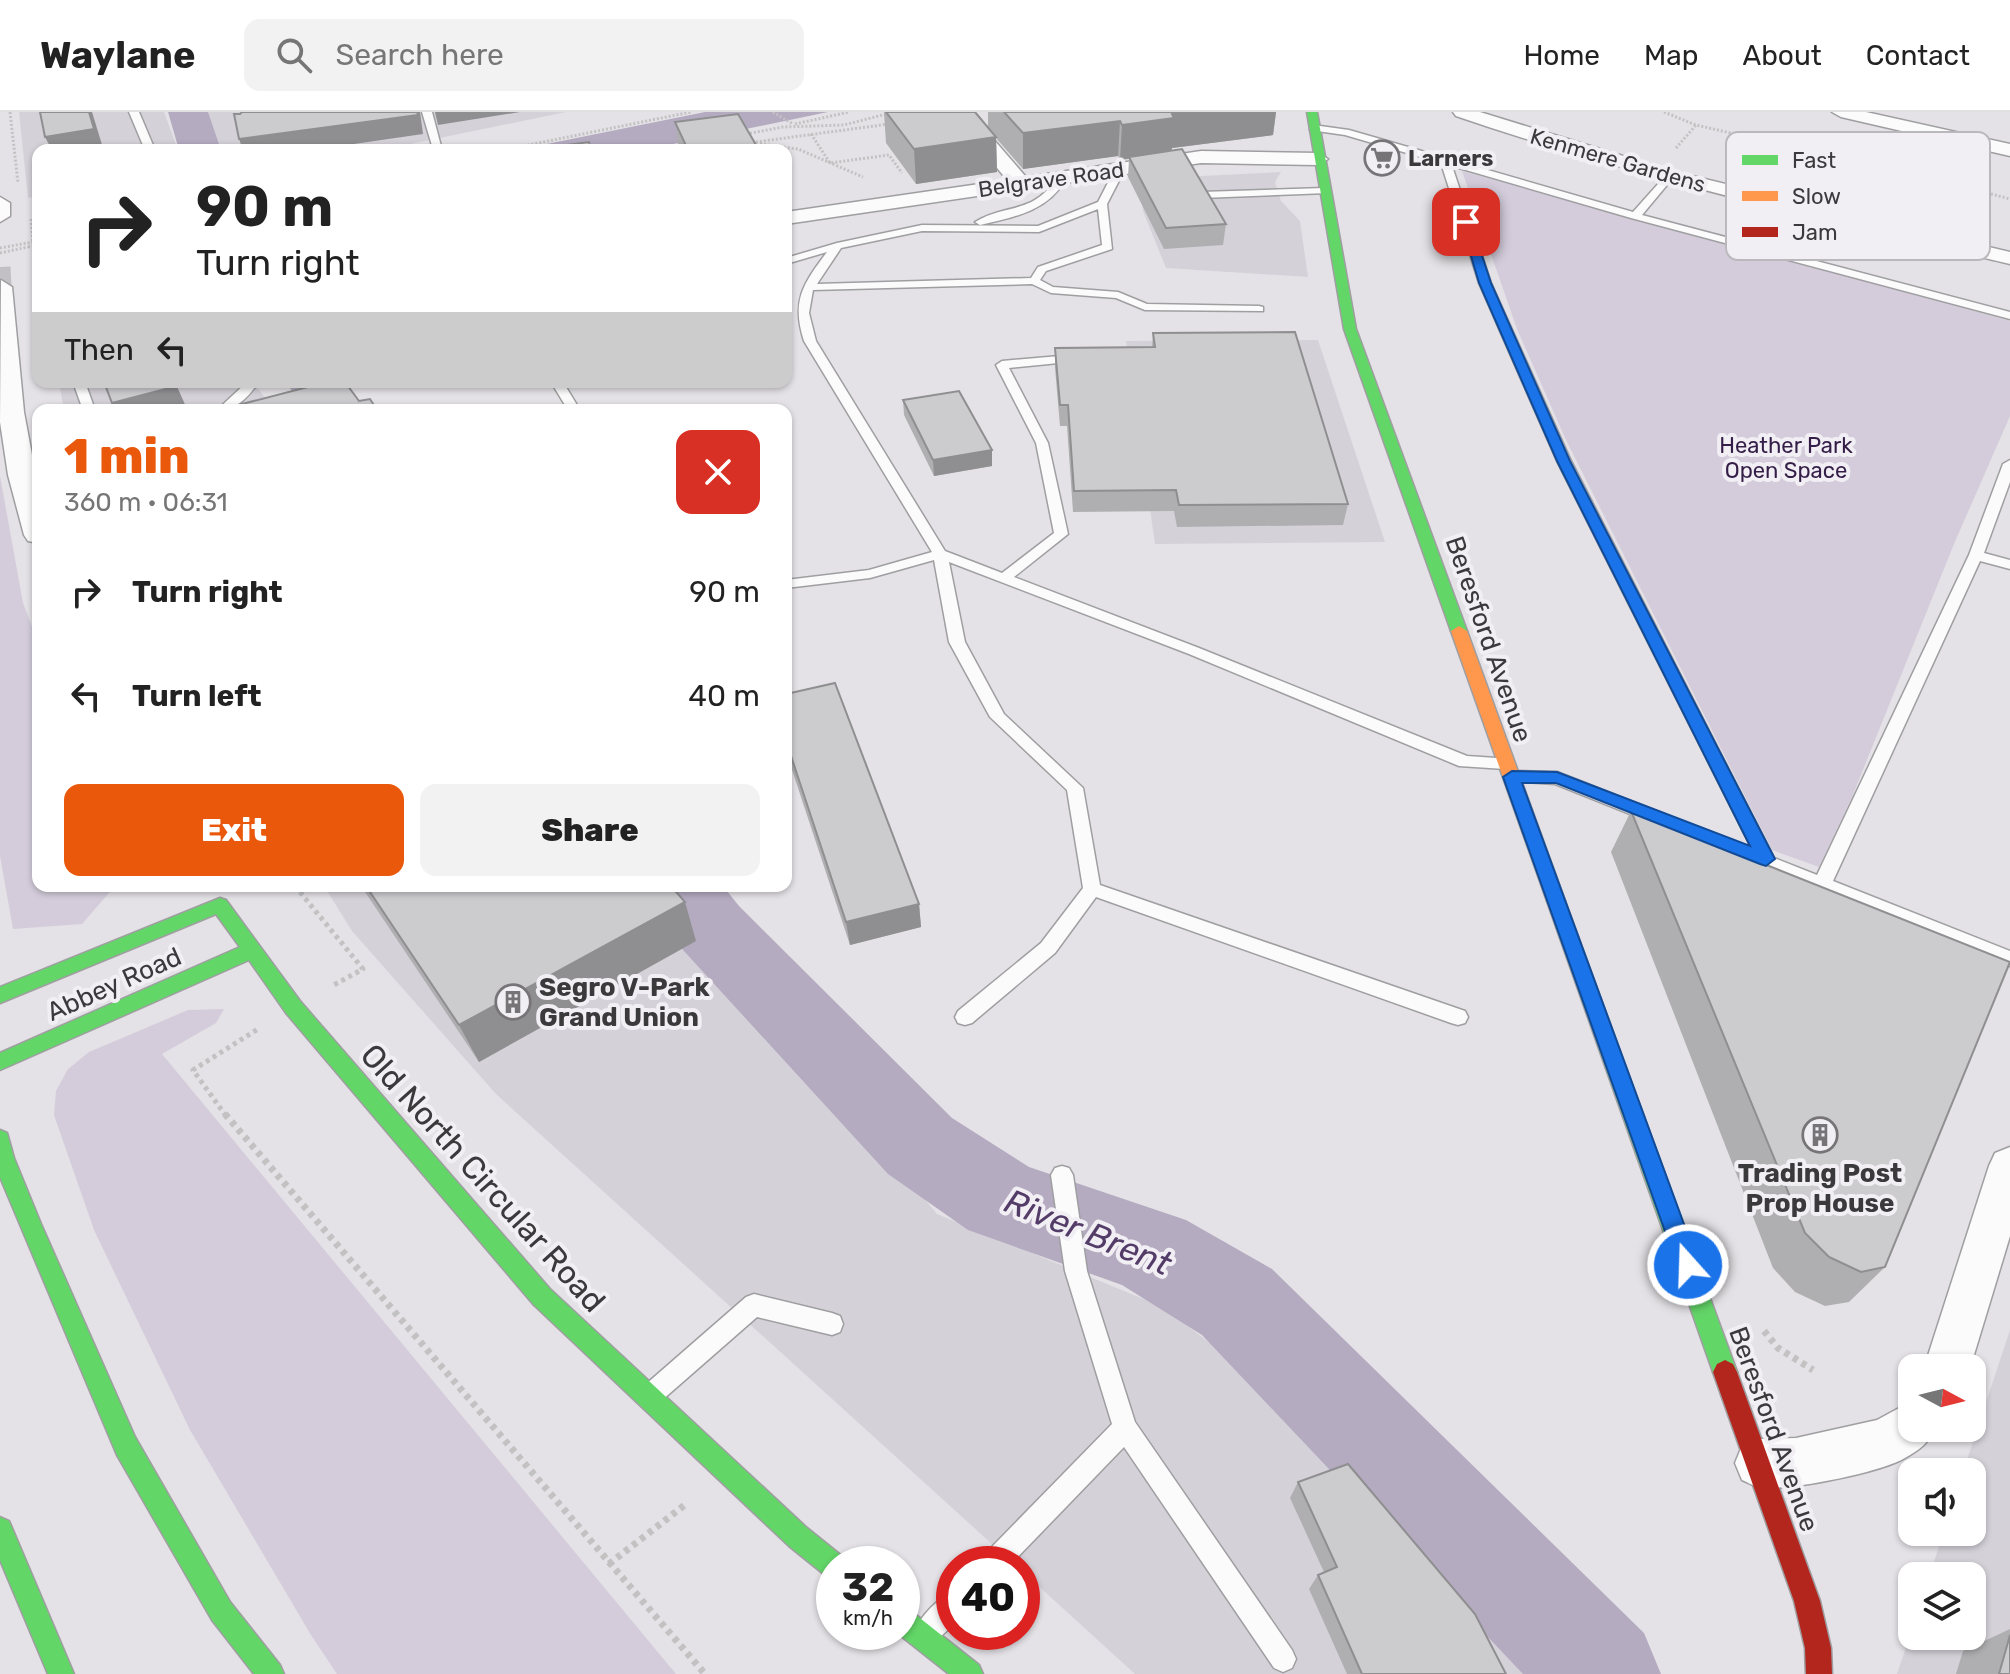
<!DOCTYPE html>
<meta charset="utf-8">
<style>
:root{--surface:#fff;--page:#f2f2f2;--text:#222;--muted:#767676;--line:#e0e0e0;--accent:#ea580c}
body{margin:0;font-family:Rubik,sans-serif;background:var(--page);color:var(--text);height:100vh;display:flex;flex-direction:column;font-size:30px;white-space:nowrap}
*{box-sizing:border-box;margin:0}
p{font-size:26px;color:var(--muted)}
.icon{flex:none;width:44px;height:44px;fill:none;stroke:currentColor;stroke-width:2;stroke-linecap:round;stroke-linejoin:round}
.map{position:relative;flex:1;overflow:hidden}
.sheet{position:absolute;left:32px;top:292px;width:760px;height:488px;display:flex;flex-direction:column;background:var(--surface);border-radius:16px;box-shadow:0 2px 6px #0004}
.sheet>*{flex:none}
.top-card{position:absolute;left:32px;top:32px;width:760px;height:244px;border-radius:16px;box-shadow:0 2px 6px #0004;background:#fff;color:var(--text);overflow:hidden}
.needle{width:52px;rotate:97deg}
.buttons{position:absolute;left:1898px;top:1242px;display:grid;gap:16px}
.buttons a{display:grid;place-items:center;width:88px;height:88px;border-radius:16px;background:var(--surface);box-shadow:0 2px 6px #0004;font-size:40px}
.speed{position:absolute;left:816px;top:1434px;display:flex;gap:16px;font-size:40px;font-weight:700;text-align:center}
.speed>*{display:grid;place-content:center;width:104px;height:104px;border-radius:50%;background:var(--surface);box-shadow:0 2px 6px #0004;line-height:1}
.speed small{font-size:20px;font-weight:400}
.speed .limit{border:12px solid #d22;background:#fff;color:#111}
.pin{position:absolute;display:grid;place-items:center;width:68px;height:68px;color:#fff;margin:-34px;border-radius:16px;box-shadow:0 4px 12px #0006}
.me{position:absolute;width:88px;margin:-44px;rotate:340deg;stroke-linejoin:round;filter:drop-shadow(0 0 6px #0008)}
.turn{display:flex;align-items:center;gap:28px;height:168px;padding:0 32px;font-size:36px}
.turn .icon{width:104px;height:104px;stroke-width:2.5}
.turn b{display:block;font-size:56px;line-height:68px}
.then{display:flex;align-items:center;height:76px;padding:0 32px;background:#0003;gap:16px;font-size:30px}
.round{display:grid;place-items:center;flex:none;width:84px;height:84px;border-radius:16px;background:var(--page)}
.summary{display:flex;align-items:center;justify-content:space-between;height:136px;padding:0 32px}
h1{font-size:48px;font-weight:800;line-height:60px;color:var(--accent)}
.action{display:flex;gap:16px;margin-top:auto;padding:16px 32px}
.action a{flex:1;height:92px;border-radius:16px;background:var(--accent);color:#fff;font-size:32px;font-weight:800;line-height:92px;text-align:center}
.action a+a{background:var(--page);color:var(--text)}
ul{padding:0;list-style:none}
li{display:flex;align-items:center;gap:24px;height:104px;padding:0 32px}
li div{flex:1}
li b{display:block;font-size:30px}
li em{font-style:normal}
header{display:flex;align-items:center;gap:48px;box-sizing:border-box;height:112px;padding:0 40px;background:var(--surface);border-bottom:2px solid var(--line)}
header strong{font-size:38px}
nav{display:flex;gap:44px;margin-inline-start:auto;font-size:28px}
.search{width:560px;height:72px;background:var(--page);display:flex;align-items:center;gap:20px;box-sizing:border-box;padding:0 28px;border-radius:16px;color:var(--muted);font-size:30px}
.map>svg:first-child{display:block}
.built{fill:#d5d1d9}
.green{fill:#d4ccdb}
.water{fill:#b5abc1}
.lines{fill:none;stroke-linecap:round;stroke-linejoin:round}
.river{fill:#b5abc1;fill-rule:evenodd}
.street-tunnel{stroke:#c2c0c4;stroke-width:21;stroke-dasharray:21 10;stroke-linecap:butt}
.lane-casing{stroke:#9f9ea1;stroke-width:3}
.street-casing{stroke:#9f9ea1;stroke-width:3}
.fast-casing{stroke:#9f9ea1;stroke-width:3}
.slow-casing{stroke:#9f9ea1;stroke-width:3}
.jam-casing{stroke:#9f9ea1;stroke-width:3}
.path-far2{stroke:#c2c2c3;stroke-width:3;stroke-dasharray:2 2;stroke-linecap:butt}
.path-far1{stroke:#c2c2c3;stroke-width:5;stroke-dasharray:4 4;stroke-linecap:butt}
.path{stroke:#c2c2c3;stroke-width:7;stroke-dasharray:5 5;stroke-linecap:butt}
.lane{fill:#fbfbfb;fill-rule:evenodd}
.street{fill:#fbfbfb;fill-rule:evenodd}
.fast{fill:#63d668;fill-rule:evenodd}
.slow{fill:#ff974d;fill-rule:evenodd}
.jam{fill:#b3261e;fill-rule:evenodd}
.path-bridge{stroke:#c2c2c3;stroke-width:3;stroke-dasharray:2 2;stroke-linecap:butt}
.wall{fill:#afafb1}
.shaded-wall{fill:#8f8e90}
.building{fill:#cccbce;stroke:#8f8e90;stroke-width:2}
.route{fill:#1a73e8;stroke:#114b97;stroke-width:2}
.labels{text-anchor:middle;stroke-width:8;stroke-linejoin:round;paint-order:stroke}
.far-poi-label{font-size:22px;font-weight:bold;fill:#3a393b;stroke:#f1eef4;text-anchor:start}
.far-street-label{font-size:22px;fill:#3a393b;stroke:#f1eef4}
.far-park-label{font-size:22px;fill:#341e47;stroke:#f1eef4}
.street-label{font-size:26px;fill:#3a393b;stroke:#f1eef4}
.poi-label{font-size:26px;font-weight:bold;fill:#3a393b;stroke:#f1eef4;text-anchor:start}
.near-street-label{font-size:32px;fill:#3a393b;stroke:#f1eef4}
.near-water-label{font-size:34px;font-style:italic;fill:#533c68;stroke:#f1eef4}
.key{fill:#f1eef4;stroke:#bab8bc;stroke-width:2}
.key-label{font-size:22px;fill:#3a393b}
</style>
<header>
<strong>Waylane</strong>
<div class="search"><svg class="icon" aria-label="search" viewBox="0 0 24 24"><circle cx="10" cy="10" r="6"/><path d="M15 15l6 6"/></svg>Search here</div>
<nav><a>Home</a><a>Map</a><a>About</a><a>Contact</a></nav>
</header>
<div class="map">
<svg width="2010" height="1562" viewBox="0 0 2010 1562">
<rect width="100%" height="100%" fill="#e4e2e6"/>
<g class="built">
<path d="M19,0h145l14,38h-140v46l-10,2z"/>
<path d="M206,0h360l-185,38h-166z"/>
<path d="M1281,60l-6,10 6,19 19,20 8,56 -142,-9 -23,-57 -4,-32z"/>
<path d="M1318,228l67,202 -230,2 -29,-203z"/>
<path d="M59,270h194l21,28h-210z"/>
<path d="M324,774h339l274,328 226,93 128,98 243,269h-399l-113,-103v-7h-8l-518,-470 -144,-163z"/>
<path d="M2010,1218v344h-113l15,-45v7h60v-60h-43l15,-44h28v-60h-9z"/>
</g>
<g class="green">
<path d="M1462,59l548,150v95l-56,128 -102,253 -33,70 -47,-17 -207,-412 -48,-109z"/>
<path d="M0,364l23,127 15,40v243h77l-33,38 -69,5 -13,-73z"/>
<path d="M224,897l-8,14 -54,31 514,620h-339l-26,-39 -121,-205 -96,-200 -40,-115 2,-24 12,-22 21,-17 99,-42z"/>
</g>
<path class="water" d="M705,0h123l-184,38h-127z"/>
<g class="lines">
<g class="river">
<path d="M168,0h40l13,38h-42z"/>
<path d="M286,270h53l20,28h-54z"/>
<path d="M641,774h82l16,20 213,212 77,49 157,53 86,49 372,364 17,41h-138l-321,-339 -80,-50 -154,-55 -80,-56 -205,-224z"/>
</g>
<path class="street-tunnel" d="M0,155l1,20"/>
<defs>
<g id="lane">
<path d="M129,0h10l16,38h-10z"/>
<path d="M422,0h10l10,38 -9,-1z"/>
<path d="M1313,13l36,5 284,82 33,-37h6v4l-30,36 368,97v7l-379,-101 -179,-52 39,117 80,178 203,397 43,17 152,-320 34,-91 7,-4v22l-26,71 26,7v9l-30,-8 -147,320 177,70v15l-455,-182 -49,-3 -2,-4 8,-6 45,1 195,77 -195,-388 -78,-178 -38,-120 -96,-28 -35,-5z"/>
<path d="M1120,54l5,3 -18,35 5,45 -66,22 -6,9 13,7 65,5 29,12 112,2 4,1v4l-118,-1 -29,-12 -65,-5 -19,-9 -219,6 -4,23 7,28 129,210 57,22 52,-40 -18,-90 -40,-78 6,-4 81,-7 2,3 -6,4 -70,7 39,75 20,91 -54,43 185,71 268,108 44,3 2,4 -8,6 -46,-3 -270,-112 -240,-92 16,80 39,72 79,74 17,97 365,126 3,6 -3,6 -7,2 -7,-2 -355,-126 -41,56 -83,70 -7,2 -7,-2 -3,-6 3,-6 83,-68 42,-55 -16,-98 -77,-73 -41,-75 -15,-82 -64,18 -84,10v-8l83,-10 63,-18 -128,-211c-13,-40 -1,-57 23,-89l-41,12v-6l51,-15 85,-18 116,1 60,-24 17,-33zM1098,97l4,36 -64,22 -7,11 -214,6 24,-36 81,-17 117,1z"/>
<path d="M1057,65l9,2c-19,33 -52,38 -86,46l-5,-3c31,-19 59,-7 82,-45z"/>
<path d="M1324,76l5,3 -1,2 -127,5 -5,-3 5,-3z"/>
<path d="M73,270h12l10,28h-12z"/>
<path d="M247,270h12c-12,16 -22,28 -42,28z"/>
<path d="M551,270h12l17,28h-12z"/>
<path d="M1062,1054l7,2 4,7 14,96 48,151 157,228 4,9 -4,9 -9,4 -9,-4 -150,-221 -113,117h-31l4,-9 128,-131 -47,-153 -14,-96 4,-7z"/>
<path d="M754,1182l78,19 8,3 3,8 -3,8 -8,3 -75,-18 -96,84 -8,4 -8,-4 -4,-8 4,-8 101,-88z"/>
<path d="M954,1480v32l-17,16 -9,4 -9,-4 -4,-9c6,-16 23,-33 39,-39z"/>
</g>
<g id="street">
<path d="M951,0h19l56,65 175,-26 117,2 10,6 -10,6 -117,-2 -415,61v-12l221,-32z"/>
<path d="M1453,0h27l192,59 218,53 33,-49h14l3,4 -31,49 101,24v12c-187,-44 -373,-86 -554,-148z"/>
<path d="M1832,0h34l144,32v12l-169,-39z"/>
<path d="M0,85l10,6v13l-10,6z"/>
<path d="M1,168l11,7 12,125 14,75v56l-10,-2 -4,-6 -16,-60 -8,-53z"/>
<path d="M2010,1035v89l-40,132h-46l65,-202 6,-13z"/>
<path d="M1912,1289v27h23c-6,15 -16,22 -30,30 -23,14 -119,34 -146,29 -6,-1 -12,-5 -17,-7l-7,-17 7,-17 17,-7 37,-1 81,-18z"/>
</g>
<g id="fast">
<path d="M1307,0h10l39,217 111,302 -3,3 -5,2 -8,-5 -107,-302z"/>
<path d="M1556,782l6,2 3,5 172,471 -4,8 -8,4 -8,-4 -4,-8 -166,-471 3,-5z"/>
<path d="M220,786l6,2 74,101 250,288 257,239 36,29 3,7h-12v15l-9,-4 -36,-29 -255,-241 -248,-292 -37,-53 -249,110v-17l240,-106 -24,-33 -216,89v-16z"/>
<path d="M0,1018l7,3 7,25 27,66 94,213 95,165 50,63 4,9h-30l-42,-54 -95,-165 -117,-278z"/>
<path d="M0,1405l9,4 65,153h-26l-48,-114z"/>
<path d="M902,1495l9,4 68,54 4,9h-34l-53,-42h6z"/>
</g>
<path id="slow" d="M1459,514l8,5 98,270 -3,5h-12l-3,-5 -96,-270z"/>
<path id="jam" d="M1725,1248l8,4 4,8 83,229 11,47 1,26h-26l-1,-26 -11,-47 -81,-229 4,-8z"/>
</defs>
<use href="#lane" class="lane-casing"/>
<use href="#street" class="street-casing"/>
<use href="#fast" class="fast-casing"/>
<use href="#slow" class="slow-casing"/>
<use href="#jam" class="jam-casing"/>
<g class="path-far2">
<path d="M10,0l8,71"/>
<path d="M773,0l20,12"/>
<path d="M1664,0l32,13 204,47"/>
<path d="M795,12l54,-12"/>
<path d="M746,22l37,-7 61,-2 50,-13"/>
<path d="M811,22l19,29 59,-8 13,18"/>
<path d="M748,31l141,-19"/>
<path d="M760,32l38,5 65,28"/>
<path d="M1676,36l20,-23"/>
<path d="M504,38l187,-38"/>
<path d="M667,38l18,-4"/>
<path d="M1960,74l50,13"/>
<path d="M1975,78l11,-19"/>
<path d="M31,107l2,23"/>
<path d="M28,135l10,-2"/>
</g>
<g class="path-far1">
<path d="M295,774l68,83 -31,17"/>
<path d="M226,1004l-33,-46 65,-41"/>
</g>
<g class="path">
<path d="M225,1002l480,560"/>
<path d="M1764,1219l14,17 35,22"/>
<path d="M609,1452l77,-60"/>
</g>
<use href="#lane" class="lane"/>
<use href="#street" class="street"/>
<use href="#fast" class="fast"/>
<use href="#slow" class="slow"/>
<use href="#jam" class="jam"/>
<g class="path-bridge">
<path d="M0,136l33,-6"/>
<path d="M0,141l28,-6"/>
</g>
</g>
<g class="wall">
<path d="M884,0h91l13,15v-15h288l-3,23 -101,13 -1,3 55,73 -3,21 -59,4 -36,-72 1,-18 -9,1 -2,-4 -95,13 -27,-31 1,34 -81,12 -30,-41z"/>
<path d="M675,10l84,28h-80z"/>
<path d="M1153,221l195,171 -5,21 -166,2 -3,-16 -101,1 -6,-86h-7l-5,-58v-20l97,-1z"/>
<path d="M903,288l89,66 -58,10 -30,-61z"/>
<path d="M786,582l133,210 2,23 -71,18 -58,-175 -6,2z"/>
<path d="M1631,699l254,456 -36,35 -24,4 -30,-14 -22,-24 -162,-416z"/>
<path d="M361,774h310l25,55 -217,121z"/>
<path d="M1298,1370l208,192h-159l-38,-85 9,-14 6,-3 -34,-74z"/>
<path d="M2010,1517v45h-54l7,-23z"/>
</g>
<g class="shaded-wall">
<path d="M89,0h3l11,36 -9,2h-42l-7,-13z"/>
<path d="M417,0h3l3,22 -111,16h-69l-4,-11z"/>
<path d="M435,0h85l-82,13z"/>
<path d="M1188,0h88l-3,23 -101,13 -1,4 -51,8 2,-35 50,-11z"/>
<path d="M1120,9l-2,35 -95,13v-36z"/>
<path d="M996,25l1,35 -81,12 -2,-35z"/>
<path d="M175,270l12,27 -5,1h-66l-4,-7z"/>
<path d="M992,338v16l-58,10 -1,-16z"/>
<path d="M786,635h2l4,23 -6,2z"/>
<path d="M685,790l11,39 -217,121 -20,-37z"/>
<path d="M919,792l2,23 -71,18 -4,-23z"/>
</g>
<g class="building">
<path d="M40,0h49l5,17 -49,8z"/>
<path d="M242,0h175l1,3 -179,24 -5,-25h6z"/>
<path d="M886,0h89l21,25 -82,12z"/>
<path d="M1004,0h184l-16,2 2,4 -52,7 -2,-4 -97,12z"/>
<path d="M738,2l21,36h-71l-13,-28z"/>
<path d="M589,30l2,8h-64z"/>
<path d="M1182,37l44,75 -60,4 -37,-71z"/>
<path d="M1295,220l53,172 -169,1 -3,-15 -102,1 -6,-86h-8l-5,-57 100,-1 -2,-14z"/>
<path d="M104,270h71l2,4 -65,17z"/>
<path d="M327,270h18l14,19 11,-2 7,11h-158z"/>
<path d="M959,279l33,59 -59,10 -30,-60z"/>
<path d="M835,571l84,221 -73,18 -58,-175h-2v-53z"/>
<path d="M1631,699l379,151 -125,305 -24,5 -32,-15 -24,-24z"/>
<path d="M366,774h305l14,16 -226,123z"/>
<path d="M1348,1352l127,150 31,60h-144l-44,-99 19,-8 -39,-85z"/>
<path d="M2010,1523v39h-11z"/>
</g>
<path class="route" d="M1466,107l5,3 20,61 79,178 205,398 -9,7 -6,-2 -204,-81h-34l177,482 -3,7 -8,3 -8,-3 -3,-7 -174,-488 9,-6 45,1 193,74 -193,-385 -78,-178 -18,-61z"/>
<defs>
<symbol id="supermarket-ring" viewBox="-11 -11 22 22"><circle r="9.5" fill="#f1eef4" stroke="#767477" stroke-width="1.5"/><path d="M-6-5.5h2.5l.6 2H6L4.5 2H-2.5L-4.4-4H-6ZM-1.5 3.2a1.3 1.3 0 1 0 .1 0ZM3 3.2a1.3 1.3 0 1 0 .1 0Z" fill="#767477"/></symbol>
<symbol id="building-ring" viewBox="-11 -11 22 22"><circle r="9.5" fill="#f1eef4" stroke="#767477" stroke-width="1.5"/><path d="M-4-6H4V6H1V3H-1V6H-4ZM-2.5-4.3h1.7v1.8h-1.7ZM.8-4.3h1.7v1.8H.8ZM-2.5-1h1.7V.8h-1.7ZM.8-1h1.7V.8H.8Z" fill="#767477"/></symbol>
</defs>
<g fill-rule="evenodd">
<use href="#supermarket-ring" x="1362" y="26" width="40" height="40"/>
<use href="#building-ring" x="493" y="870" width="40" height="40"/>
<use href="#building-ring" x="1800" y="1003" width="40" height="40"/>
</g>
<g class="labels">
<g class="far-poi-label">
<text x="1408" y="54">Larners</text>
</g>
<g class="far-street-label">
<text transform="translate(1618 48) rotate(16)" y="8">Kenmere Gardens</text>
<text transform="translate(1051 67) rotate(-8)" y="8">Belgrave Road</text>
</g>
<g class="far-park-label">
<text x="1786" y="341">Heather Park<tspan x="1786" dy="25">Open Space</tspan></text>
</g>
<g class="street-label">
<text transform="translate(1489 527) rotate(71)" y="9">Beresford Avenue</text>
<text transform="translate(114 872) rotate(-24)" y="9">Abbey Road</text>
<text transform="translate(1774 1317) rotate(70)" y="9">Beresford Avenue</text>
</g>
<g class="poi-label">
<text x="539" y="884">Segro V-Park<tspan x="539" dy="30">Grand Union</tspan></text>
<text x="1820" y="1070" text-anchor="middle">Trading Post<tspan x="1820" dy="30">Prop House</tspan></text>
</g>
<g class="near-street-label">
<text transform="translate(483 1066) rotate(48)" y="11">Old North Circular Road</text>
</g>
<g class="near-water-label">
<text transform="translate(1088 1120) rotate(22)" y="12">River Brent</text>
</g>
</g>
<rect x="1726" y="20" width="264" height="128" rx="12" class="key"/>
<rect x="1742" y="43" width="36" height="10" fill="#63d668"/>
<rect x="1742" y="79" width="36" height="10" fill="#ff974d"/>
<rect x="1742" y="115" width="36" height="10" fill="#b3261e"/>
<g class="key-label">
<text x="1792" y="56">Fast</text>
<text x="1792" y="92">Slow</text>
<text x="1792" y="128">Jam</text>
</g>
</svg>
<div class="buttons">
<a><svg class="needle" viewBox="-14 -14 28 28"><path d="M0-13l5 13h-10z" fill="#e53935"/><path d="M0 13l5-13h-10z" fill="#767676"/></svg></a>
<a><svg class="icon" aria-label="sound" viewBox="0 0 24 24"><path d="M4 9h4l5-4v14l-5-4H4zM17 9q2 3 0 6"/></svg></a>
<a><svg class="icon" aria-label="layers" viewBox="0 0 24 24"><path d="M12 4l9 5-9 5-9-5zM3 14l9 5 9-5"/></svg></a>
</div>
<div class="speed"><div>32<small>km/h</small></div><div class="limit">40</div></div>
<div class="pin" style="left:1466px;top:110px;background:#d93025"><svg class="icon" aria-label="arrive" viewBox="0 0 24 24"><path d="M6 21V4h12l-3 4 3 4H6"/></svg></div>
<svg class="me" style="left:1688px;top:1153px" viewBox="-20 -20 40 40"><circle r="17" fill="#1a73e8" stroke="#fff" stroke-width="3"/><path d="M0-11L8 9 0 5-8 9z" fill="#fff"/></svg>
<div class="top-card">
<div class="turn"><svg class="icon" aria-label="right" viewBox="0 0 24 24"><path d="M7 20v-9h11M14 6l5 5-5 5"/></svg><div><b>90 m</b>Turn right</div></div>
<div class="then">Then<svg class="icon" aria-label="left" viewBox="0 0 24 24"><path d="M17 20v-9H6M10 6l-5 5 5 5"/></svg></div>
</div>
<section class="sheet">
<div class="summary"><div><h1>1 min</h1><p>360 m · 06:31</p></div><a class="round" style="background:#d93025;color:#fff"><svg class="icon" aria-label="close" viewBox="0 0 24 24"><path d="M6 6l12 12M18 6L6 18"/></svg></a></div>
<ul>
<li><svg class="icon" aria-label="right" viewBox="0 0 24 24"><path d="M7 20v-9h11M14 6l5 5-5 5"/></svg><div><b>Turn right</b></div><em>90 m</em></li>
<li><svg class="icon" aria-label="left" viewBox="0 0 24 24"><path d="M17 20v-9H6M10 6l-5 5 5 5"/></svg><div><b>Turn left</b></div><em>40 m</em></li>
</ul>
<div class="action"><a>Exit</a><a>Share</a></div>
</section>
</div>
